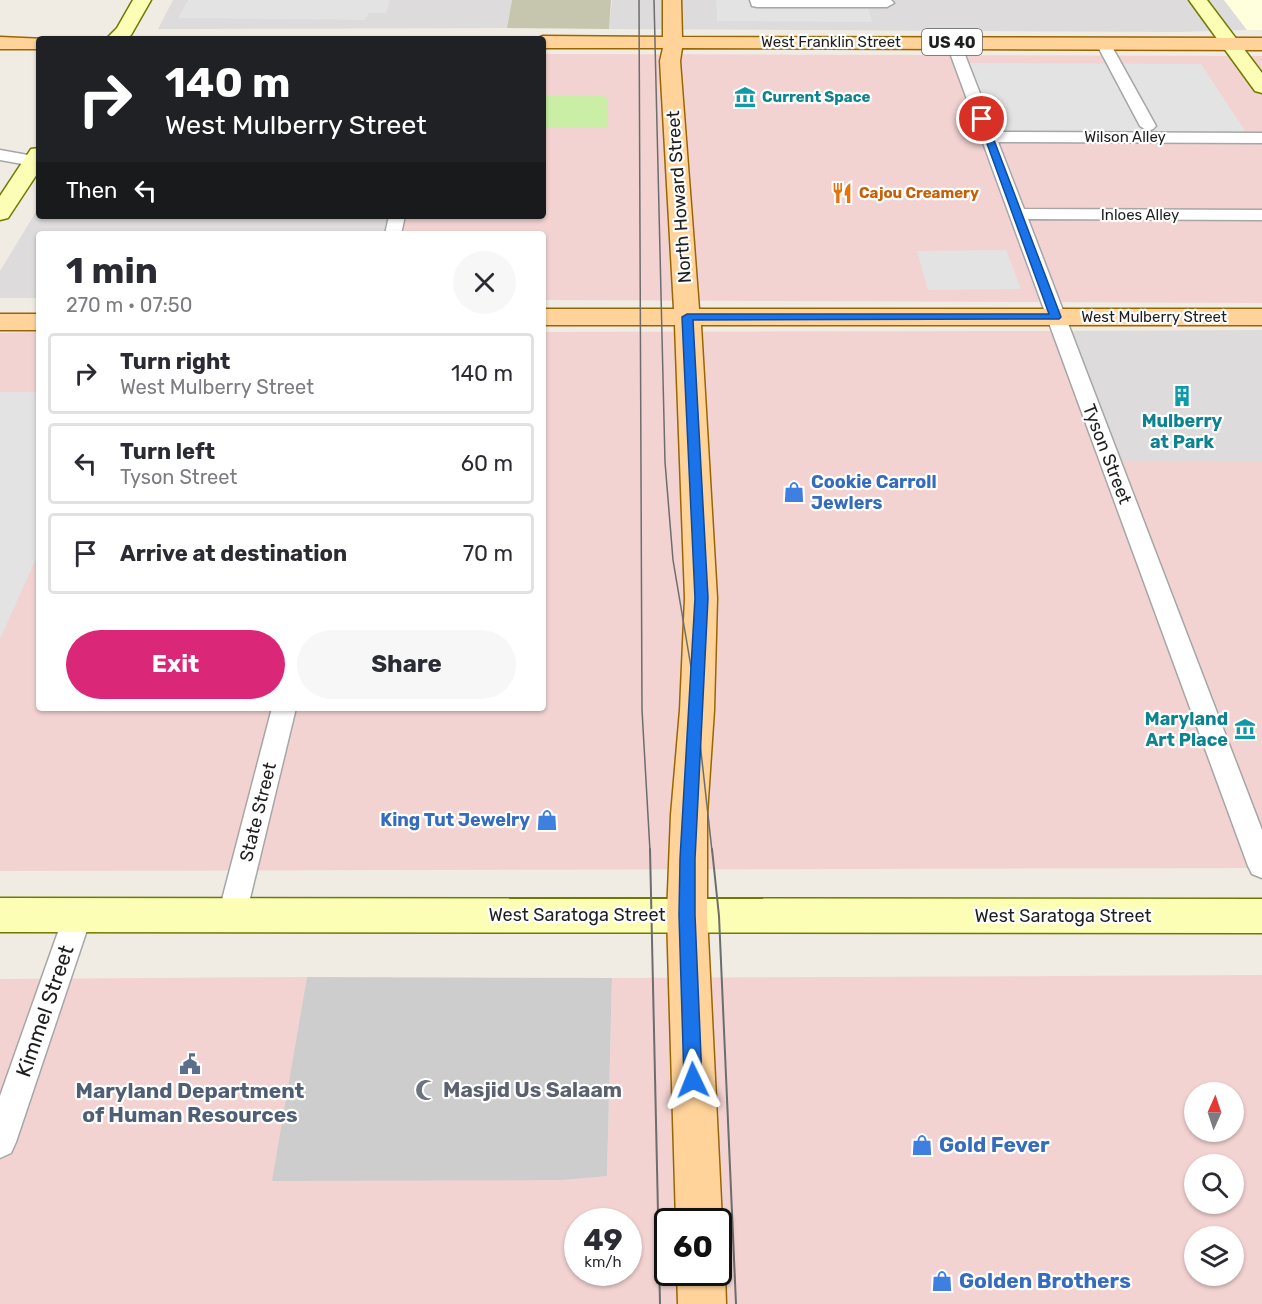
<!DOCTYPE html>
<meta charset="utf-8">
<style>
:root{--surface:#fff;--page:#f7f7f7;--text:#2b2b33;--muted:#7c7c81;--line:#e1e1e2;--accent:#db2777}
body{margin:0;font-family:Rubik,sans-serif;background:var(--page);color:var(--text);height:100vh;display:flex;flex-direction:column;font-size:22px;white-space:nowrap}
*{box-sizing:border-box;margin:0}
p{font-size:20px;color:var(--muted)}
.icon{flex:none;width:33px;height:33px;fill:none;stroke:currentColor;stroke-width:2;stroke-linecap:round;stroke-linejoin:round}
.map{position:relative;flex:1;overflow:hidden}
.details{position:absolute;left:36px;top:231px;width:510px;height:480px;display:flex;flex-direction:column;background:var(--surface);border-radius:6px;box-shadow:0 2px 4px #0004}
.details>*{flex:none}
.banner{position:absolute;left:36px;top:36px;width:510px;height:183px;border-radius:6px;box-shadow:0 2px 4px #0004;background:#202124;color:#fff;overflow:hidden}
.needle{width:39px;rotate:3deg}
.buttons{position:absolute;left:1184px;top:1082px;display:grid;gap:12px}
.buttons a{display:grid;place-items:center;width:60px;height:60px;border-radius:50%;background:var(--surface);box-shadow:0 2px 4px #0004;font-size:30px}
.speed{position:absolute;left:564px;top:1208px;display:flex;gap:12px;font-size:30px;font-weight:700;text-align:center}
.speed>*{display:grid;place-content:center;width:78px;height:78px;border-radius:50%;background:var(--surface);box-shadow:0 2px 4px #0004;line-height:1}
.speed small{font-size:15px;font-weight:400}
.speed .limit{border:3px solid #111;border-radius:9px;background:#fff;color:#111}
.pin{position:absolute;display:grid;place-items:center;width:51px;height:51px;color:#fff;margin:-26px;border:3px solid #fff;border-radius:50%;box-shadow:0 2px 6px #0007}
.me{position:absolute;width:66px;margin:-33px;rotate:358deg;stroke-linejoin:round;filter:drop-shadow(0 0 4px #0008)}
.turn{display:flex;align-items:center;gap:21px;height:126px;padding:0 30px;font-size:27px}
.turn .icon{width:78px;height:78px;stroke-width:2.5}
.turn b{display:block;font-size:42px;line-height:51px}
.then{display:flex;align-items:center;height:57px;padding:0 30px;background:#0003;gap:12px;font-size:22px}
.round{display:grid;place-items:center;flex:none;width:63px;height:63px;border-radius:32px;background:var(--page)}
.summary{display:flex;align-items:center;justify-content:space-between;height:102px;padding:0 30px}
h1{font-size:36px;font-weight:700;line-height:45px}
.button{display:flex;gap:12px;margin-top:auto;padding:12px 30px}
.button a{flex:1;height:69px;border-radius:36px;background:var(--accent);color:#fff;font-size:24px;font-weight:700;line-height:69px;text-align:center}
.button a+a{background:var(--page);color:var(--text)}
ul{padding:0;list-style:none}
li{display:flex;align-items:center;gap:18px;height:81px;margin:0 12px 9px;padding:0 18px;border:3px solid var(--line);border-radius:6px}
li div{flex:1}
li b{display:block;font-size:22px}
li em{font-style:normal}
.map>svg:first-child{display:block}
.residential{fill:#dddbdb}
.commercial{fill:#f2d3d2;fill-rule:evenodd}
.education{fill:#ffffde}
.religious{fill:#cdcdcd}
.construction{fill:#c6c6af}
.grass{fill:#caeea6}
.parking{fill:#e3e3e3}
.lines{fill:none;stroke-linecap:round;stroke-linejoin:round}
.lane-casing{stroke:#a6a6a6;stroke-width:3}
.secondary-casing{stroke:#6e7b00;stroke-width:3}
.primary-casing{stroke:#960;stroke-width:3}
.lane{fill:#fff;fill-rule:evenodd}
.secondary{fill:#fbfeb4;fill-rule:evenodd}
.primary{fill:#ffd39a;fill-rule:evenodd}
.tram-far1{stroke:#6d6d6d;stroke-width:1.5}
.tram{stroke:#6d6d6d;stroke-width:2}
.route{fill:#1a73e8;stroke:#114b97;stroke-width:1.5}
.labels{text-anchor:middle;stroke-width:4.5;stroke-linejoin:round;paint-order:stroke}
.far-street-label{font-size:15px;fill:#1f1f1f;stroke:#fff}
.far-culture-label{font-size:15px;font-weight:bold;fill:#0d838f;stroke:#fff;text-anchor:start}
.far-food-label{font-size:15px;font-weight:bold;fill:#c56008;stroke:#fff;text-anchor:start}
.shield{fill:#fff;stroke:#626262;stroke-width:1.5}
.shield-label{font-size:16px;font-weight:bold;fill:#1f1f1f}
.street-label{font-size:18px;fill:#1f1f1f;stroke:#fff}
.culture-label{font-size:18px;font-weight:bold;fill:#0d838f;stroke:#fff}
.shop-label{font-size:18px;font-weight:bold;fill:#366cbe;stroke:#fff;text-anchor:start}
.near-street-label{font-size:21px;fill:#1f1f1f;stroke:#fff}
.near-worship-label{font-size:21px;font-weight:bold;fill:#5b616d;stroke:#fff;text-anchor:start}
.near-service-label{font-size:21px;font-weight:bold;fill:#4e5e75;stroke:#fff}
.near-shop-label{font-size:21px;font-weight:bold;fill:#366cbe;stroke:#fff;text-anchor:start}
</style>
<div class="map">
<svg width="1262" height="1304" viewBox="0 0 1262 1304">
<rect width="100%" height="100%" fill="#f0ece4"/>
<g class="residential">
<path d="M173,0h339l-5,28 -349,1z"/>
<path d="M612,0h612l23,30 -68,2 -570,-3z"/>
<path d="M39,207v9h359l-5,18h-354v64h-39v-27z"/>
<path d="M1262,330v131h-144l-51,-130z"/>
</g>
<g class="commercial">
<path d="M543,54l719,2v247l-719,-3v-66h-150l5,-18h145z"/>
<path d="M1067,331l51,130h144v407l-1262,3v-538l39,-1v376h504v-376z"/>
<path d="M1262,975v329h-1262v-325l307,-2 -3,22 303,177 5,-198zM1194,1092h39v39h-39zM1194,1164h39v39h-39zM578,1221h50v51h-50zM668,1221h50v51h-50zM1194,1236h39v39h-39z"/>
</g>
<path class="education" d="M1224,0h38v30h-15z"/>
<path class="religious" d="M307,977l305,1 -5,198 -46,4 -289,1z"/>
<path class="construction" d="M512,0h99l-2,29 -102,-1z"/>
<path class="grass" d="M543,96h60v2h5v30h-65z"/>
<g class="parking">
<path d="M188,0h202l-4,13h-17l-4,7 -187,-2z"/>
<path d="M716,0h150l6,22 -155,-1z"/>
<path d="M968,63l233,1 46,70 -252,-1z"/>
<path d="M1006,250l15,39 -93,1 -11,-39z"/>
<path d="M0,392h39v160l-39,87z"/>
</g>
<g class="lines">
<defs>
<g id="lane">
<path d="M750,0h141l3,3 -7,4h-130l-5,-1z"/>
<path d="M953,38l7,4 35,90 267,1v10l-264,-1 26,67 238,1v10l-234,-1 234,611v48l-10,-4 -4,-8 -302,-824z"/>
<path d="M1103,39l7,4 46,83 -3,3 -5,2 -8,-5 -44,-83z"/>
<path d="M0,150l39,7v10l-39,-7z"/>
<path d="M389,216h16l-4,18h-16z"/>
<path d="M272,708h24l-50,207 -4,9 -10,4 -10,-4 -4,-9z"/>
<path d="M78,902l10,4 4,9 -76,227 -5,11 -11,5v-62l64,-181 4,-9z"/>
</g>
<g id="secondary">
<path d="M133,0h18l-20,35 -5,4h-20l11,-11z"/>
<path d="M1189,0h18l55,73v20l-7,-2z"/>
<path d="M39,148v23l-31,47 -8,2v-24l31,-47z"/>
<path d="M0,898l1262,1v34l-1262,-1z"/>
</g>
<g id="primary">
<path d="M663,0h18l1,37 580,1v12l-580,-2 -2,13 19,248h563v16h-561l16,273 -3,112 -7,105v100l15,306 -4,9v-9h-42l-9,-306 4,-100 9,-105 5,-112 -10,-273h-132v-16h131l-14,-248 3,-13h-120v-9h-7l7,-3 120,1z"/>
<path d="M0,37l46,2h-7v10h-39z"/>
<rect x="0" y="314" width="39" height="16"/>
<path d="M718,1257l7,15 1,32h-48l-1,-32h41z"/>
</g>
</defs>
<use href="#lane" class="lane-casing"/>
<use href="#secondary" class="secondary-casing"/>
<use href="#primary" class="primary-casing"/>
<use href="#lane" class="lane"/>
<use href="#secondary" class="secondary"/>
<use href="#primary" class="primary"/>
<g class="tram-far1">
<path d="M639,0l3,710 8,141"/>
<path d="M654,0l11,462 8,98 20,119 19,172"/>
</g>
<g class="tram">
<path d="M650,849l10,455"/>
<path d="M712,849l7,67 17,388"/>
</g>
</g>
<path class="route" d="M982,116l4,3 75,198 -2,2 -366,1 15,278 -13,261v56l7,165 -3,6 -6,3 -6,-3 -3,-6 -5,-165 1,-56 15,-261 -13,-281 5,-3h362l-71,-195z"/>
<defs>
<symbol id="museum-bare" viewBox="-9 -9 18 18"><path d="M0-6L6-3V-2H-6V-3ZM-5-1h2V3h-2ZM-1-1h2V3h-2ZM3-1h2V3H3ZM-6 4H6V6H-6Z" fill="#0f9aa8" stroke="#fff" stroke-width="2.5" paint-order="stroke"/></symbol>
<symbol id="restaurant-bare" viewBox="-9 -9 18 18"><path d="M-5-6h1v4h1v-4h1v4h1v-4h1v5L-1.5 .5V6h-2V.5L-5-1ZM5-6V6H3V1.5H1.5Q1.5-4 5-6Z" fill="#e8710a" stroke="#fff" stroke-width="2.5" paint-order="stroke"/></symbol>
<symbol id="building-bare" viewBox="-9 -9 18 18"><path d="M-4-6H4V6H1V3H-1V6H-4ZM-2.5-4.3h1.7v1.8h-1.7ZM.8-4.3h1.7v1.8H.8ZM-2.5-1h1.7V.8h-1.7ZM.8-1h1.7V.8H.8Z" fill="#0f9aa8" stroke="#fff" stroke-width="2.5" paint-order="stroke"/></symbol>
<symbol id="shop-bare" viewBox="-9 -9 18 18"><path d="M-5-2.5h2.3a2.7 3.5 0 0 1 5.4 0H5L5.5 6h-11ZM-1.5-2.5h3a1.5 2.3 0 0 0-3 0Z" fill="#3f7fe0" stroke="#fff" stroke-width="2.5" paint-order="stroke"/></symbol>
<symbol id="civic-bare" viewBox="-9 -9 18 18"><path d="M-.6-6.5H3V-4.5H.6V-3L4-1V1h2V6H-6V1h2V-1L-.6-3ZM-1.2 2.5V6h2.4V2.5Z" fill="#5c6f8a" stroke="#fff" stroke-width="2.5" paint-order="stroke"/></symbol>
<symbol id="mosque-bare" viewBox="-9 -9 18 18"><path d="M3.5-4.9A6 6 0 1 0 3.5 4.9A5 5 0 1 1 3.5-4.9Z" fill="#6b7280" stroke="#fff" stroke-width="2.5" paint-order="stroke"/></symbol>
</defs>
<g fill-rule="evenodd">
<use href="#museum-bare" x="730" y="82" width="30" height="30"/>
<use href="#restaurant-bare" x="827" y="178" width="30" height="30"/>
<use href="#building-bare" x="1167" y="381" width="30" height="30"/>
<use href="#shop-bare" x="779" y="477" width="30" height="30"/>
<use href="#museum-bare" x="1230" y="714" width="30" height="30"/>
<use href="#shop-bare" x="532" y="805" width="30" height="30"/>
<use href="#civic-bare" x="175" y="1049" width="30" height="30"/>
<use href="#mosque-bare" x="411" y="1075" width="30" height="30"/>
<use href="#shop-bare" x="907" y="1130" width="30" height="30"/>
<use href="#shop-bare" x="927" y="1266" width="30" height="30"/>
</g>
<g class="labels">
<g class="far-street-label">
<text x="831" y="47">West Franklin Street</text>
<text x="1125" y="142">Wilson Alley</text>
<text x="1140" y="220">Inloes Alley</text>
<text x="1154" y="322">West Mulberry Street</text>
</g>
<g class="far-culture-label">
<text x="762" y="102">Current Space</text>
</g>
<g class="far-food-label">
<text x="859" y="198">Cajou Creamery</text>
</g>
<rect class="shield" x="922" y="29" width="60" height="26" rx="4.5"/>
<g class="shield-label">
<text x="952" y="48">US 40</text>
</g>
<g class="street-label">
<text transform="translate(679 197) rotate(-94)" y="6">North Howard Street</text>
<text transform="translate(1107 454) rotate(69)" y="6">Tyson Street</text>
<text transform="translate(258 812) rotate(-76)" y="6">State Street</text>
<text x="577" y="921">West Saratoga Street</text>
<text x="1063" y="922">West Saratoga Street</text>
</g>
<g class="culture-label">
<text x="1182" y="427">Mulberry<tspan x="1182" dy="21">at Park</tspan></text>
<text x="1228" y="725" text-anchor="end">Maryland<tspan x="1228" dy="21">Art Place</tspan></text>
</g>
<g class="shop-label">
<text x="811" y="488">Cookie Carroll<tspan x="811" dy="21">Jewlers</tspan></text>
<text x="530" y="826" text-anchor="end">King Tut Jewelry</text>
</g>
<g class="near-street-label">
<text transform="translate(45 1011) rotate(-71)" y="7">Kimmel Street</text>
</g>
<g class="near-worship-label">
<text x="443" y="1097">Masjid Us Salaam</text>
</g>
<g class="near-service-label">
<text x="190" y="1098">Maryland Department<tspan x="190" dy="24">of Human Resources</tspan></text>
</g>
<g class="near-shop-label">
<text x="939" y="1152">Gold Fever</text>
<text x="959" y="1288">Golden Brothers</text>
</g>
</g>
</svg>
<div class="buttons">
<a><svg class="needle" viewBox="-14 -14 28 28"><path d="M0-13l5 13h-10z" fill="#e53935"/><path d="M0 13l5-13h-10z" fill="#7c7c81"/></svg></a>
<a><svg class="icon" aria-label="search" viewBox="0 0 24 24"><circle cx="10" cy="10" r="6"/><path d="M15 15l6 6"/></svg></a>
<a><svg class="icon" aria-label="layers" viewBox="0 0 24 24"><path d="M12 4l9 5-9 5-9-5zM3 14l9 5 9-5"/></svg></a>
</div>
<div class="speed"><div>49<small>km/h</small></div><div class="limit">60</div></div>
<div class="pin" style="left:982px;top:119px;background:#d93025"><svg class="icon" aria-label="arrive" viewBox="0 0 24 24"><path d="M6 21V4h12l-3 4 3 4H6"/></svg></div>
<svg class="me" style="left:693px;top:1080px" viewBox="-20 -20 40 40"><path d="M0-17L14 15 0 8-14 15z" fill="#1a73e8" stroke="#fff" stroke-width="4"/></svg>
<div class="banner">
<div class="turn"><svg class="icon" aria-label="right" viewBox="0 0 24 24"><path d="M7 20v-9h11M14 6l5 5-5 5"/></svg><div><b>140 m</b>West Mulberry Street</div></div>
<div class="then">Then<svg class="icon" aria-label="left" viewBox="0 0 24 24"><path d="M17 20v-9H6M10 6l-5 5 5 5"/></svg></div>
</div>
<section class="details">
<div class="summary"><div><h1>1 min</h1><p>270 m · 07:50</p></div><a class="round"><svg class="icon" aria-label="close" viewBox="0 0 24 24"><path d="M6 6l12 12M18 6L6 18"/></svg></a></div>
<ul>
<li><svg class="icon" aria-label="right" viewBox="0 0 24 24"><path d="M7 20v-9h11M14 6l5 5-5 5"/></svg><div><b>Turn right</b><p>West Mulberry Street</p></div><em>140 m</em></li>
<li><svg class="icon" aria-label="left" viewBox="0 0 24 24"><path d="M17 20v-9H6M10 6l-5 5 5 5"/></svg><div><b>Turn left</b><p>Tyson Street</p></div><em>60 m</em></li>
<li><svg class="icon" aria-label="arrive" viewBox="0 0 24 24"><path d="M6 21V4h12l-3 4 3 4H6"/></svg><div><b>Arrive at destination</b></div><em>70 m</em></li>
</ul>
<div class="button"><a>Exit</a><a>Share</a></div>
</section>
</div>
